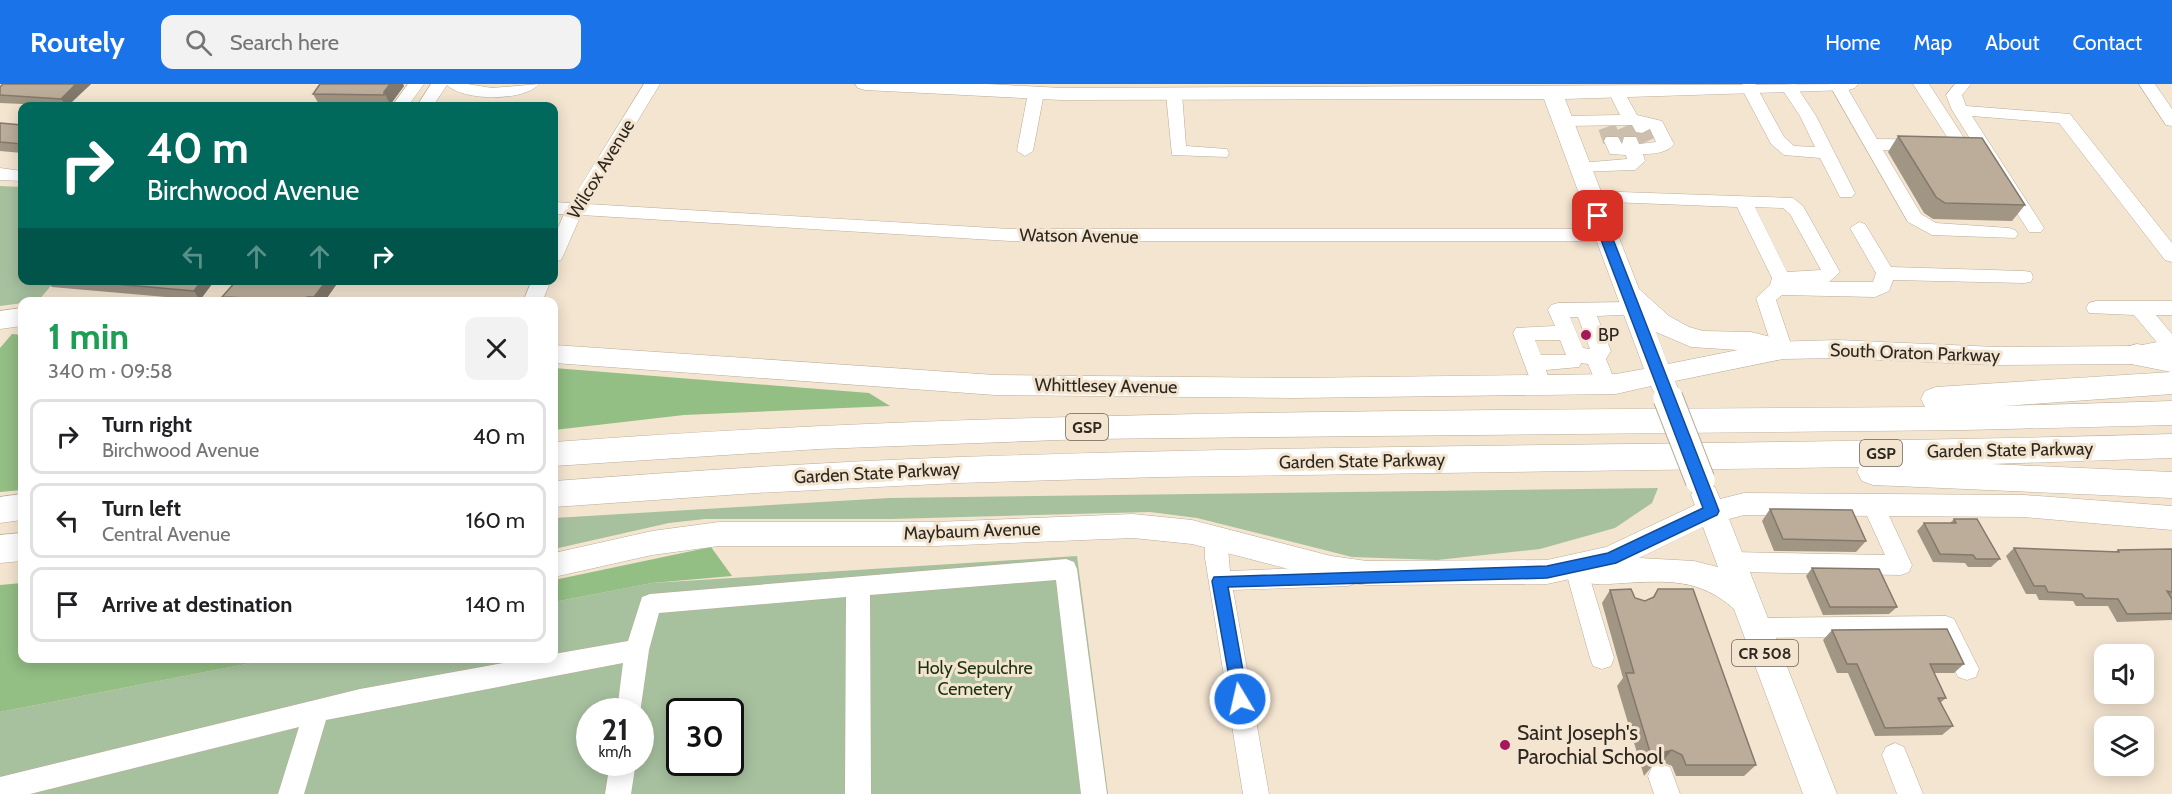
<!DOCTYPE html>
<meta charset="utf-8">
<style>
:root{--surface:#fff;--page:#f2f2f2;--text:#202124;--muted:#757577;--line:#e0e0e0;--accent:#1a73e8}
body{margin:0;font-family:Cabin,sans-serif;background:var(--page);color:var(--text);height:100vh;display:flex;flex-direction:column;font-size:22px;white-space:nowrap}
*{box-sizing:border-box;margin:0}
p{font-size:20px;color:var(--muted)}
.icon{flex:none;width:33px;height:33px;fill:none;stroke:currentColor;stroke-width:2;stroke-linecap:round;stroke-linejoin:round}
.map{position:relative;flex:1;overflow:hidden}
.details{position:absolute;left:18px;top:213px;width:540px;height:366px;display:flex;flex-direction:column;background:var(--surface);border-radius:12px;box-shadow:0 3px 15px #0003}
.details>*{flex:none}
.top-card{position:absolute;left:18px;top:18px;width:540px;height:183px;border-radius:12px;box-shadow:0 3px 15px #0003;background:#00695c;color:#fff;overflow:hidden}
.fabs{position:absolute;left:2094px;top:560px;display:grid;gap:12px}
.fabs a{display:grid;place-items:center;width:60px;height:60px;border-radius:12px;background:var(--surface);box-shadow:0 3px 15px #0003;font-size:30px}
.speed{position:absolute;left:576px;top:614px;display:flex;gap:12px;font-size:30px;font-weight:700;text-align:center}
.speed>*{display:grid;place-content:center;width:78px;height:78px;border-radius:50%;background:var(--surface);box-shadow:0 3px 15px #0003;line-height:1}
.speed small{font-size:15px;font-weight:400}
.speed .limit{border:3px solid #111;border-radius:9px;background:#fff;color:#111}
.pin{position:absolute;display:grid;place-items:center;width:51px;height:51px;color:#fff;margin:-26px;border-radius:12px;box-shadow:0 3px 9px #0006}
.me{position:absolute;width:66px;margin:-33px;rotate:351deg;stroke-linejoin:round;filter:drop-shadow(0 0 4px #0008)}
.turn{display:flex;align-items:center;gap:21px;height:126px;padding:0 30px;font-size:27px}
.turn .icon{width:78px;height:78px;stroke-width:2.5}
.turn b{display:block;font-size:42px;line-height:51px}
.lanes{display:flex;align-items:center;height:57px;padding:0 30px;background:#0003;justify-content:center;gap:30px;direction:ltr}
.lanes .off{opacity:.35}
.round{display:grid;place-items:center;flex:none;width:63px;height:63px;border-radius:12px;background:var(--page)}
.head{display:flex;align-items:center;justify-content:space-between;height:102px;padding:0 30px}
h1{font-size:36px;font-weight:800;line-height:45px;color:#1e9e55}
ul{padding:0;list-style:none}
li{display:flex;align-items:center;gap:18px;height:75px;margin:0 12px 9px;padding:0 18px;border:3px solid var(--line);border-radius:12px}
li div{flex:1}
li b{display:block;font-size:22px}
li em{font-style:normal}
header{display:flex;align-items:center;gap:36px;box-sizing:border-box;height:84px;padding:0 30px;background:var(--accent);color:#fff}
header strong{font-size:28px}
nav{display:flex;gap:33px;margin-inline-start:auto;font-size:21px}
.search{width:420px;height:54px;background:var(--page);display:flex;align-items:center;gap:15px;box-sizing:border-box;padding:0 21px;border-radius:12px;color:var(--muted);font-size:22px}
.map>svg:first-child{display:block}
.green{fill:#a7c19f;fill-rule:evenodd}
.forest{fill:#93be84}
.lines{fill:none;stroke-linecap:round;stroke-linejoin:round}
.minor-tunnel{stroke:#ccbfae;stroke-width:18;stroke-dasharray:18 9;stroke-linecap:butt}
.minor-casing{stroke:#baac98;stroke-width:1}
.major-casing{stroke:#baac98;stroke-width:1}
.highway-casing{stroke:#baac98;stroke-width:1}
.minor{fill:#fff;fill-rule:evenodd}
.major{fill:#fff;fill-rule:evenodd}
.highway{fill:#fff;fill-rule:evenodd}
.major-bridge-casing{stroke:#baac98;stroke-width:31;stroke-linecap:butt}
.major-bridge{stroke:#fff;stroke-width:29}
.wall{fill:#a19584}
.shaded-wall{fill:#83796c}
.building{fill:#bbad9a;stroke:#83796c;stroke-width:1.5}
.route{fill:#1a73e8;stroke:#114b97;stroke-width:1.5}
.poi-dot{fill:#a6185c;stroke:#f4e5d1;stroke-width:2}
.labels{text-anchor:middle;stroke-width:6;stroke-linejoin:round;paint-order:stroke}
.shield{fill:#f4e5d1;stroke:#696155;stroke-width:1.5}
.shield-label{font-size:16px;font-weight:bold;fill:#2d2820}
.street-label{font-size:18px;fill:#2d2820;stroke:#f4e5d1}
.poi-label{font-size:18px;fill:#2d2820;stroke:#f4e5d1;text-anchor:start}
.park-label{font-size:18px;fill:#18350d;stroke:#f4e5d1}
.near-poi-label{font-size:21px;fill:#2d2820;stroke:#f4e5d1;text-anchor:start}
</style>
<header>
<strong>Routely</strong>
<div class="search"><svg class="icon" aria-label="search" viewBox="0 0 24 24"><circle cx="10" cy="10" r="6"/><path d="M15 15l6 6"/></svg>Search here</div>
<nav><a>Home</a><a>Map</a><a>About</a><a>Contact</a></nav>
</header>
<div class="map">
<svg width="2172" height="710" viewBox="0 0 2172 710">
<rect width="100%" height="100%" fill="#f4e5d1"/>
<g class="green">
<path d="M0,102l22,1v93l33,1 -17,20 -38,5z"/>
<path d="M1658,404l-6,15 -37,25 -75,21 -103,11 -85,-3 -155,-39 -47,-6 -259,7h-186l-36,4 -115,26v-31l335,-20z"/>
<path d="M1077,472l31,238h-1108v-82l271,-53 283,-1v-56l98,-19zM590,627h50v51h-50zM680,627h50v51h-50z"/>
</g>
<g class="forest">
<path d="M12,250l10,1v155l-22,2v-144z"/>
<path d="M554,284l315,25 21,13 -206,9 -130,15z"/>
<path d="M711,463l21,29 -80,7 -98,19v-22z"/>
<path d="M22,499v75l249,1 -271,53v-127z"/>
</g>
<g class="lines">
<g class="minor-tunnel">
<path d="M1607,43l5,14"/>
<path d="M1624,43l6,14"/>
<path d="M1642,44l6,13"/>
</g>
<defs>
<g id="minor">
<path d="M408,0h16l-16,22h-16z"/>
<path d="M431,0h36l25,4 47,-4c-15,18 -76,17 -92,1l-14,21h-16z"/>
<path d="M644,0h16l-73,120 423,25h595l9,6 -9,6h-595l-429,-26 -18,41 -2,4 -7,2v-25l10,-23h-10v-12l16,1z"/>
<path d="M1743,0h12l29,53 10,9 21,1 -15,-31 -20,-30 15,-2 21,32 39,77 -3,4h-12l-20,-39 -36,-3 -13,-11 -30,-57z"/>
<path d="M1829,0h16l32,55 72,1 -36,-56h16l37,57 -3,7 -19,3 -61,-1 38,64 15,9 73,5 6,2 3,4 -3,4 -83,-3 -24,-13z"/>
<path d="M1955,0h16l-9,11 4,11 104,8 102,129v19l-7,-2 -106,-137 -87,-7 72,112 -3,4h-12l-77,-122 -6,-15z"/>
<path d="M2139,0h16l17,25v17l-6,-1z"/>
<path d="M1616,2l6,2 15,27 25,6 12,23c-6,9 -21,10 -31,10l2,7 -10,9 -61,2 -3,-4 3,-4 6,-1 47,-4 -1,-4 -16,-1 -6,-13 2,-4h12l4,7 2,-7h12l3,7 17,-2 -6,-13 -8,4 -6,-1 -4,-7 -68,1 -8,-5 8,-5 56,-1 -12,-24z"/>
<path d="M1036,4l8,5 -11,58 -8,5 -8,-5 11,-58z"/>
<path d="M1174,5l8,5 4,52 41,3 2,4 -2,4 -55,-2 -6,-61z"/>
<path d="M0,84l22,3v10l-22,-1z"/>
<path d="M1591,107l202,7 10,8 37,66 -11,10h44l3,-9 -26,-45 9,-6 6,2 26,43 133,4 7,1 2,5 -2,5 -7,1 -131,-3 -4,11 -14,6 -93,-2 -6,5 17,50 -3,5 -7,2 -7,-2 -3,-5 -17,-52 14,-13 2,-7 -35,-71 -152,-6 -3,-4 3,-4zM1755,123l28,1 7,6 31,56 -34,2z"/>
<path d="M532,196h19l-9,22h-19z"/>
<path d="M2096,217h76v14h-16l16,19v20l-7,-2 -31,-37 -45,-2 -3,-5 3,-5z"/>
<path d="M1634,218l7,2 3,5 -3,5 -44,2 14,35 -5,8 10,25 -3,5 -7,3 -7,-3 -11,-25 -7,-1 -2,4 -33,3 5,15 -3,5 -7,3 -7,-3 -21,-57 3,-5 39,-2 -7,-16 3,-5 7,-2zM1570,233h8l12,32 -7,-1zM1535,256h25l6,15h-25z"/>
<path d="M1873,412l8,3 3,6 28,60 -3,7 -8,3 -170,-3 -8,-3 -3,-7 3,-7 8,-3 154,3 -23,-50 3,-6z"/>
<path d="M1216,444l8,2 3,7 3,34 118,-5 8,3 3,7 -3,7 -8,3 -115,4 36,204h-26l-38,-236v-21l3,-7z"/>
<path d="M1066,475l8,3 3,7 30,225h-26l-25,-214 -186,15 1,199h-26l1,-197 -187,16 -10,37 -9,63 -23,-2 6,-48 -297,57 -22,74h-26l21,-67 -269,67h-30v-17l360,-88 170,-31h24v-4l74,-13 14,-44 8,-3z"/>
<path d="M1577,478l8,3 3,7 26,86 -3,8 -9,3 -9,-3 -3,-8 -24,-86 3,-7z"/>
<path d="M1946,532l8,3 25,50 -3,8 -9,3 -9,-3 -19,-41 -183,2 -8,-3 -4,-7 4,-7 8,-3z"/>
<path d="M1895,659l9,4 19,47h-26l-15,-39 4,-8z"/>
<path d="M610,678h26l-5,32h-26z"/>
<path d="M1661,680l9,3 10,27h-26l-6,-18 4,-9z"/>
</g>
<g id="major">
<path d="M855,0h132l74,4 797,-4 -3,4 -7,2 -283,9 74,190 30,27 20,11 14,4 48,1 20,5 3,5 63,-2 159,7 141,-1 35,-7v18l-35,7 -141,1 -159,-7 -54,1 -108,22 4,10 -4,7 -9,3 -9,-3 -6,-12 -35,8 -322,4 -299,-3 -441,-32v-18l441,30 299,3 322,-4 28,-5 -100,-270 -483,1 -196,-10 -7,-2zM1656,248l35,15 47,3 -70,14z"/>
<path d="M22,224v18l-22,3v-18z"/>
<path d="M1705,400l10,3 5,12 24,-6 280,2 148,11v24l-148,-13 -280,-2 -15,4 108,275h-34l-69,-185c-35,-31 -66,-28 -111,-26 -15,1 -29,3 -42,-2l-2,-4 -32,7 -180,1 -36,-5 -139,-36 -59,-6 -197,8h-217l-67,9 -98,22v-24l98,-22 67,-9h217l197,-8 59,6 139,36 36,5 180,-1 59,-13 89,-42 -4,-10 4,-8zM1703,443l15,40 -24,-6 -55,-3z"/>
</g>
<g id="highway">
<path d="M2137,260l35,6v44l-168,12 168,-5v24l-207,5 -879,9 -267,10 -265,17v-24c457,-34 914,-31 1371,-35l-4,-8 4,-8 11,-4 235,-15 -45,-9 -4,-8 4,-8z"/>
<path d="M2172,350v24l-181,6 181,8v26l-299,-13 -11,-4 -5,-9 2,-5 -699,10 -202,6 -202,10 -202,14v-26c135,-10 271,-19 406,-24 404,-14 808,-11 1212,-23z"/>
<path d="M22,410v26l-22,3v-26z"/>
<path d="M22,449v28l-22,2v-28z"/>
</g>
</defs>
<use href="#minor" class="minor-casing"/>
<use href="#major" class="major-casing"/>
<use href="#highway" class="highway-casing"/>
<use href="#minor" class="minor"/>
<use href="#major" class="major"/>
<use href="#highway" class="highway"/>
<defs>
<path id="major-bridge" d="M1668,314l32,82"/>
</defs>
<use href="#major-bridge" class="major-bridge-casing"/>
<use href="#major-bridge" class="major-bridge"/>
</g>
<g class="wall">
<path d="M3,0h88l-23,22 -68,-3v-16z"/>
<path d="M320,0h83l1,2 -14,19 1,1h-71l-7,-12z"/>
<path d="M0,39l22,2v28l-22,-2z"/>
<path d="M1898,52l127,69 -13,16 -79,-2 -9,-6 -36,-61z"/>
<path d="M47,196h168l-15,20 -148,-13z"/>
<path d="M336,201l-12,17h-99l-3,-5z"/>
<path d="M1770,425l96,32 -10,11 -82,-1 -12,-30z"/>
<path d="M1954,435l46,40 -9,8h-23l-3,-4 -32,-1 -16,-31 7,-8h26z"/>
<path d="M2014,464l101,4 3,-2 54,-1v71l-55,2 -9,-16h-32l-3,-5 -34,-1 -3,-6h-10l-20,-38z"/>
<path d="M1812,484l85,39 -8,7 -66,1 -17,-39z"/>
<path d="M1658,505l98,176 -12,11h-68l-4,-10 -10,-4 -8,2 -10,12 -27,-90 6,-8 -21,-75 8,-13 35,11 7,-3z"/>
<path d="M1832,546l132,34 -10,9h-20l12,25 -6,5 13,23 -11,9 -67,1 -27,-63h-11l-14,-33z"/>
</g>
<g class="shaded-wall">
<path d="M76,0h15l-24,22 -6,-7z"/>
<path d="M390,0h13l1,2 -14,19 1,1 -7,-14z"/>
<path d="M202,196h13l-15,20 -6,-9z"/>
<path d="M327,196h6l3,5 -12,17h-7l-3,-5z"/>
<path d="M307,213l4,5h-5l-1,-2z"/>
<path d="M1672,666l-10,12 -9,2 8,-11z"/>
</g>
<g class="building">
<path d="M3,0h73l-15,15 -61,-4v-8z"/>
<path d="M320,0h70l-6,8v3l-71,-1z"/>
<path d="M0,39l22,2v19l-22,-2z"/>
<path d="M1898,52l84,2 43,67 -80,-2 -9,-6z"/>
<path d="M71,196h131l-8,11z"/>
<path d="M237,196h90l-13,17h-7l-2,3 -83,-3z"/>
<path d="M1770,425l82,1 14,31 -83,-2z"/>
<path d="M1954,435h23l23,40h-24l-3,-4 -33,-1 -16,-31h32z"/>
<path d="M2014,464l105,4 -1,-2 54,-1v43l-5,-1 5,8v14l-45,1 -9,-15 -33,-1 -3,-4 -34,-2 -3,-6h-11z"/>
<path d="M1812,484l67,1 18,38h-67z"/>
<path d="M1631,505l4,9 10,3 9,-4 4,-8h35l63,176h-70l-4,-10 -10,-5 -11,3 -7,12 -28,-92h8l-24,-83z"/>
<path d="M1947,545l17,35h-34l16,34h-8l15,28 -68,2 -28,-64h-10l-15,-34z"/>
</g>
<path class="route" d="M1598,128l6,4 115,295 -2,4 -101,48 -69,15 -319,9 20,112 -3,6 -5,2 -6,-2 -22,-124 2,-4 333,-11 61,-13 95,-45 -111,-292z"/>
<g class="poi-dot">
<circle cx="1586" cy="251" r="6"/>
<circle cx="1505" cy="661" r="6"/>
</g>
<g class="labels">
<g class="shield">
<rect x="1066" y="330" width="42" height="26" rx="4.5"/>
<rect x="1860" y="356" width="42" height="26" rx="4.5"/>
<rect x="1732" y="556" width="66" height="26" rx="4.5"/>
</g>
<g class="shield-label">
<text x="1087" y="349">GSP</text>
<text x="1881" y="375">GSP</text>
<text x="1765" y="575">CR 508</text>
</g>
<g class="street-label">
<text transform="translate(601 85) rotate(-59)" y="6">Wilcox Avenue</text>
<text transform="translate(1079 152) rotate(1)" y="6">Watson Avenue</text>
<text transform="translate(1915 269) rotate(2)" y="6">South Oraton Parkway</text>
<text transform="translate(1106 302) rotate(1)" y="6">Whittlesey Avenue</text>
<text transform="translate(2010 366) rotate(-1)" y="6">Garden State Parkway</text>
<text transform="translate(1362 377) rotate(-1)" y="6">Garden State Parkway</text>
<text transform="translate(877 389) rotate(-3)" y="6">Garden State Parkway</text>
<text transform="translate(972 447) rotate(-2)" y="6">Maybaum Avenue</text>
</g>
<g class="poi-label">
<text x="1598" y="257">BP</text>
</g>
<g class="park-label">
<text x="975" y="590">Holy Sepulchre<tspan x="975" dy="21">Cemetery</tspan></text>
</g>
<g class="near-poi-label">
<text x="1517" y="656">Saint Joseph's<tspan x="1517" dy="24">Parochial School</tspan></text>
</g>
</g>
</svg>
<div class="fabs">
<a><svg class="icon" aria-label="sound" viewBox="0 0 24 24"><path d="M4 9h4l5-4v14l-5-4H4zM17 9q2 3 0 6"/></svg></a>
<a><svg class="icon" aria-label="layers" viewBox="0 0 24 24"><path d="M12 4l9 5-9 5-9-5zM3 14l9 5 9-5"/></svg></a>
</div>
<div class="speed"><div>21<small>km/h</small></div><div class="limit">30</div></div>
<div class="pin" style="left:1598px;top:132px;background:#d93025"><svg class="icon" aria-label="arrive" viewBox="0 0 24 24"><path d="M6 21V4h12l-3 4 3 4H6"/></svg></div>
<svg class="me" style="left:1240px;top:615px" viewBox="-20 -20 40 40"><circle r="17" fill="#1a73e8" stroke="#fff" stroke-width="3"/><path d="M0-11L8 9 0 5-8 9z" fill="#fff"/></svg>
<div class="top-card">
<div class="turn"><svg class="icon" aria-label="right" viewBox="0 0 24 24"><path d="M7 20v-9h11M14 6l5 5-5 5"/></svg><div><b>40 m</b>Birchwood Avenue</div></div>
<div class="lanes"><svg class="icon off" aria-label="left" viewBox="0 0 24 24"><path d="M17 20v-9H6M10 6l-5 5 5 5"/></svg><svg class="icon off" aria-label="ahead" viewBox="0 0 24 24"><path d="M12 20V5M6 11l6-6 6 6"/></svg><svg class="icon off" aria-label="ahead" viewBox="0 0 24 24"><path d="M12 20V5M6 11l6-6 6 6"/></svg><svg class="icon" aria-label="right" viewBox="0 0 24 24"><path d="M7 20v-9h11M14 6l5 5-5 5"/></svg></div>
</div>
<section class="details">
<div class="head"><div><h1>1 min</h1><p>340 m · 09:58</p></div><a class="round"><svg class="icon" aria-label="close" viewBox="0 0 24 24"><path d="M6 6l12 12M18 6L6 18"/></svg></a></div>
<ul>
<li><svg class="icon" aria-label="right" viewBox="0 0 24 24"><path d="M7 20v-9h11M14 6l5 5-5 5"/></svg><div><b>Turn right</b><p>Birchwood Avenue</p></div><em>40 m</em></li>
<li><svg class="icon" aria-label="left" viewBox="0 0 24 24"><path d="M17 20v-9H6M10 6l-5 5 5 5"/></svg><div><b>Turn left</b><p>Central Avenue</p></div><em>160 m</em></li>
<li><svg class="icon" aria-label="arrive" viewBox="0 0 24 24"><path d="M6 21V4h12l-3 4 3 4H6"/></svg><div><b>Arrive at destination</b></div><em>140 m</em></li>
</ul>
</section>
</div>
